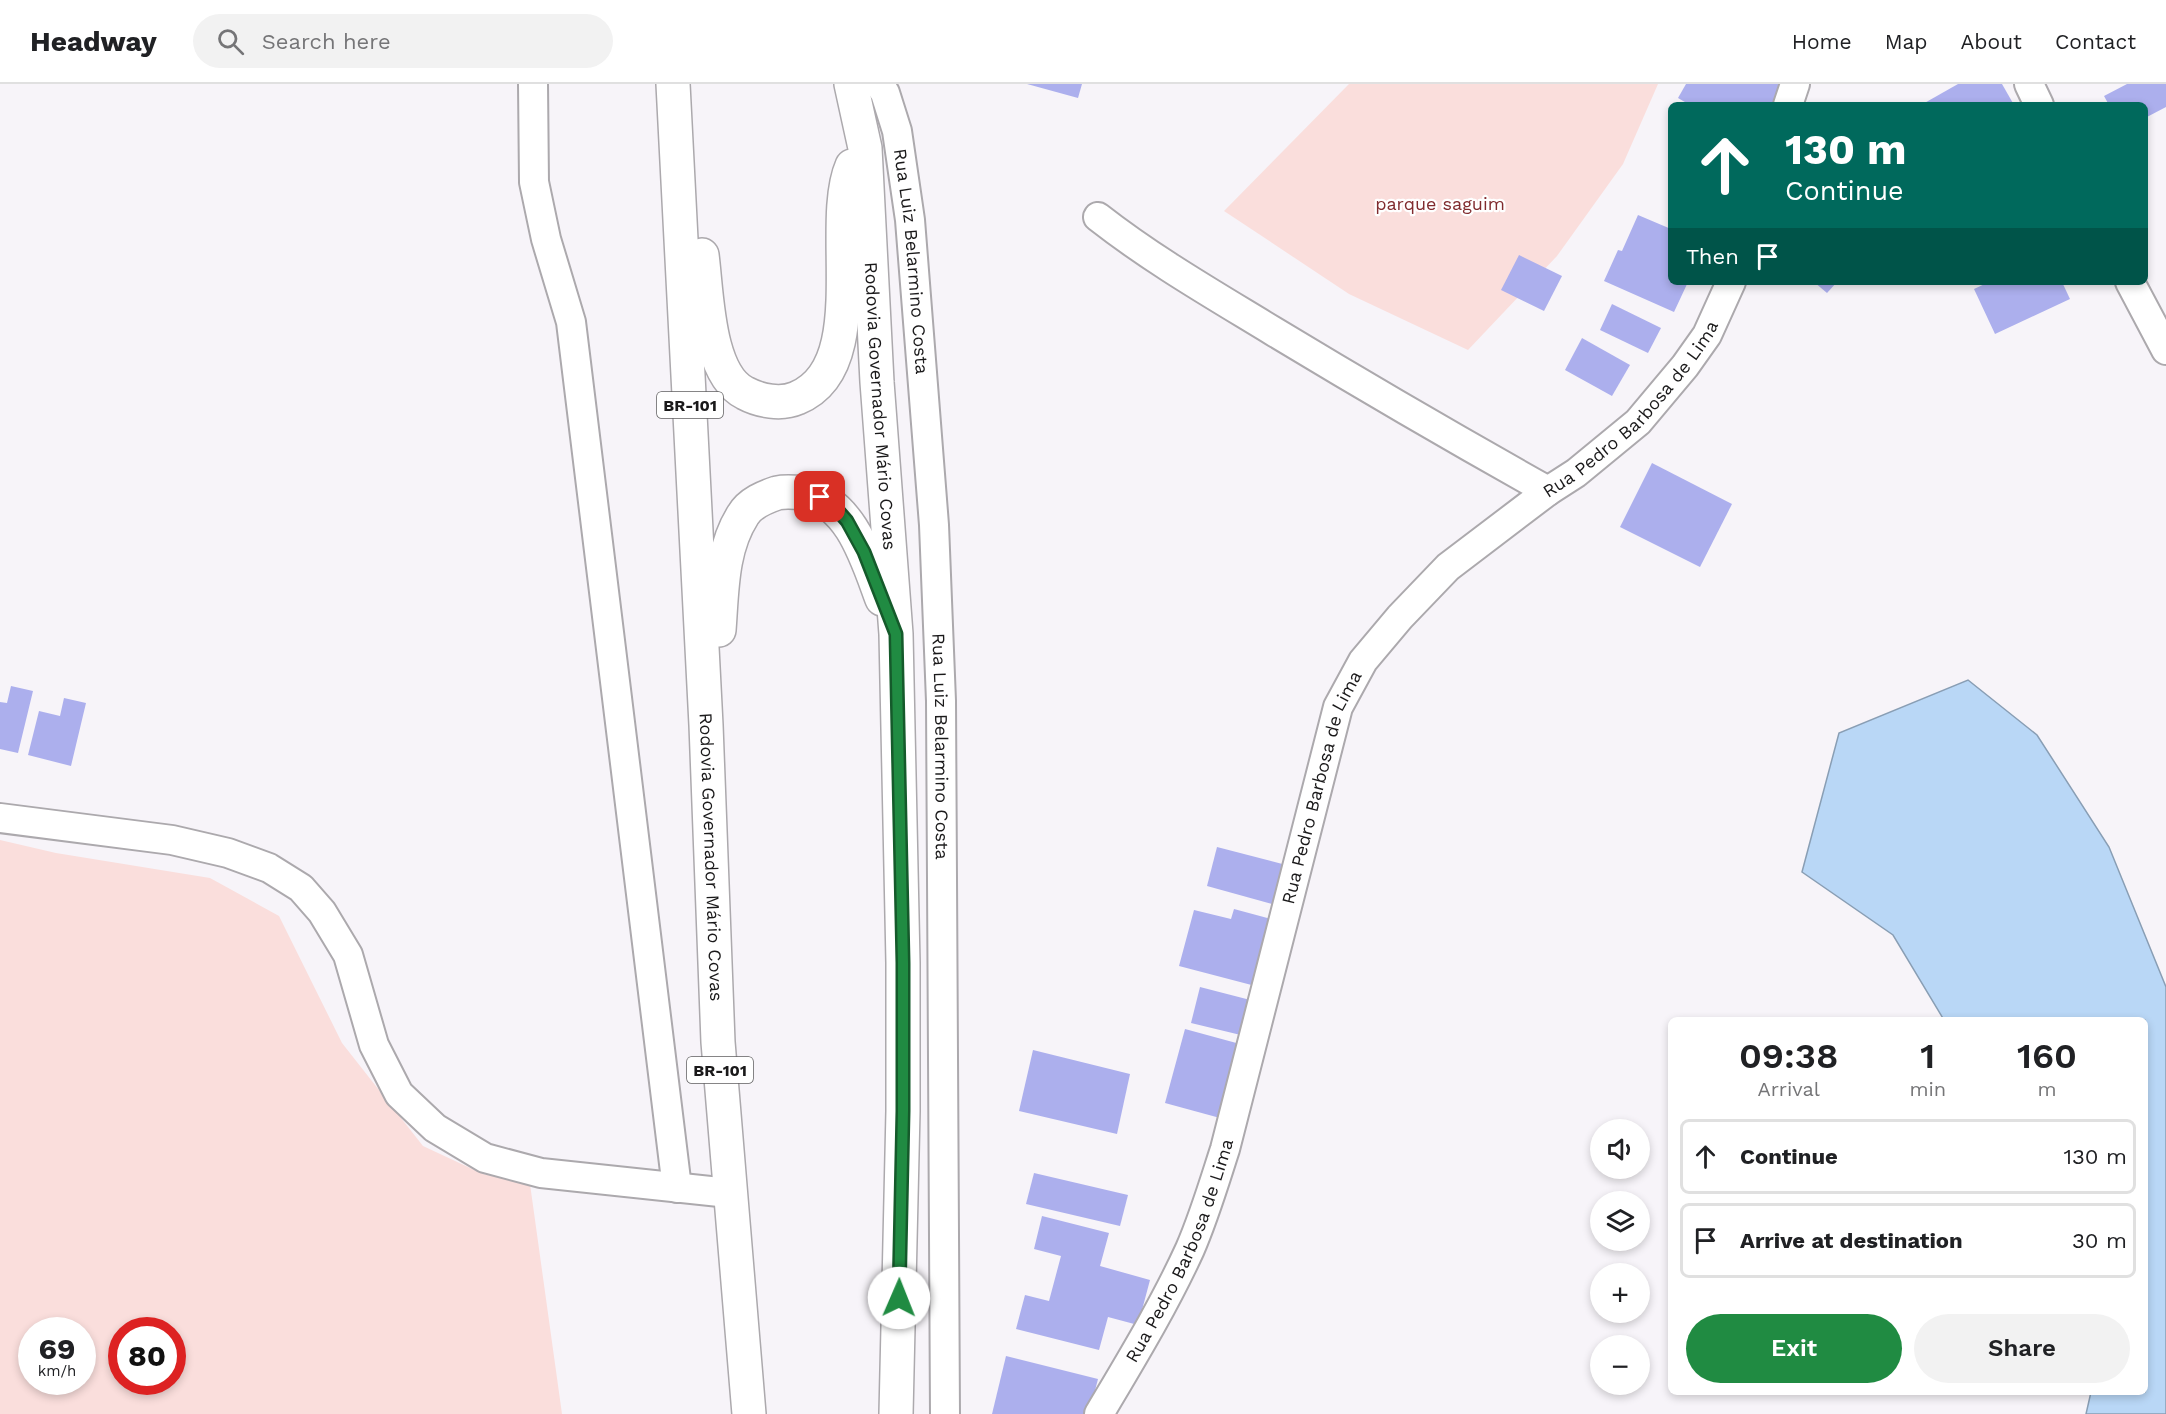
<!DOCTYPE html>
<meta charset="utf-8">
<style>
:root{--surface:#fff;--page:#f2f2f2;--text:#202124;--muted:#757577;--line:#e0e0e0;--accent:#208b42}
body{margin:0;font-family:"Work Sans",sans-serif;background:var(--page);color:var(--text);height:100vh;display:flex;flex-direction:column;font-size:22px;white-space:nowrap}
*{box-sizing:border-box;margin:0}
p{font-size:20px;color:var(--muted)}
.icon{flex:none;width:33px;height:33px;fill:none;stroke:currentColor;stroke-width:2;stroke-linecap:round;stroke-linejoin:round}
.map{position:relative;flex:1;overflow:hidden}
.side{position:absolute;left:1668px;top:933px;width:480px;height:378px;display:flex;flex-direction:column;background:var(--surface);border-radius:9px;box-shadow:0 3px 9px #0003}
.side>*{flex:none}
.guide{position:absolute;left:1668px;top:18px;width:480px;height:183px;border-radius:9px;box-shadow:0 3px 9px #0003;background:#00695c;color:#fff;overflow:hidden}
.fabs{position:absolute;left:1590px;top:1035px;display:grid;gap:12px}
.fabs a{display:grid;place-items:center;width:60px;height:60px;border-radius:50%;background:var(--surface);box-shadow:0 3px 9px #0003;font-size:30px}
.speed{position:absolute;left:18px;top:1233px;display:flex;gap:12px;font-size:30px;font-weight:700;text-align:center}
.speed>*{display:grid;place-content:center;width:78px;height:78px;border-radius:50%;background:var(--surface);box-shadow:0 3px 9px #0003;line-height:1}
.speed small{font-size:15px;font-weight:400}
.speed .limit{border:9px solid #d22;background:#fff;color:#111}
.pin{position:absolute;display:grid;place-items:center;width:51px;height:51px;color:#fff;margin:-26px;border-radius:12px;box-shadow:0 3px 9px #0006}
.me{position:absolute;width:66px;margin:-33px;rotate:1deg;stroke-linejoin:round;filter:drop-shadow(0 0 4px #0008)}
.turn{display:flex;align-items:center;gap:21px;height:126px;padding:0 18px;font-size:27px}
.turn .icon{width:78px;height:78px;stroke-width:2.5}
.turn b{display:block;font-size:42px;line-height:51px}
.then{display:flex;align-items:center;height:57px;padding:0 18px;background:#0003;gap:12px;font-size:22px}
.eta{display:flex;justify-content:space-evenly;align-items:center;height:102px;text-align:center}
.eta b{font-size:36px;font-weight:600;line-height:42px}
.action{display:flex;gap:12px;margin-top:auto;padding:12px 18px}
.action a{flex:1;height:69px;border-radius:36px;background:var(--accent);color:#fff;font-size:24px;font-weight:600;line-height:69px;text-align:center}
.action a+a{background:var(--page);color:var(--text)}
ul{padding:0;list-style:none}
li{display:flex;align-items:center;gap:18px;height:75px;margin:0 12px 9px;padding:0 6px;border:3px solid var(--line);border-radius:9px}
li div{flex:1}
li b{display:block;font-size:22px}
li em{font-style:normal}
header{display:flex;align-items:center;gap:36px;box-sizing:border-box;height:84px;padding:0 30px;background:var(--surface);border-bottom:2px solid var(--line)}
header strong{font-size:28px}
nav{display:flex;gap:33px;margin-inline-start:auto;font-size:21px}
.search{width:420px;height:54px;background:var(--page);display:flex;align-items:center;gap:15px;box-sizing:border-box;padding:0 21px;border-radius:33px;color:var(--muted);font-size:22px}
.map>svg:first-child{display:block}
.green{fill:#fadedc;fill-rule:evenodd}
.water{fill:#b9d7f6;stroke:#899eb4;stroke-width:1.5}
.building{fill:#acafed}
.lines{fill:none;stroke-linecap:round;stroke-linejoin:round}
.street-casing{stroke:#aca9ad;stroke-width:32}
.highway-casing{stroke:#aca9ad;stroke-width:36}
.street{stroke:#fff;stroke-width:28}
.highway{stroke:#fff;stroke-width:33}
.route-casing{stroke:#155a2b;stroke-width:15}
.route{stroke:#208b42;stroke-width:10}
.labels{text-anchor:middle;stroke-width:4.5;stroke-linejoin:round;paint-order:stroke}
.shield{fill:#fff;stroke:#5f5e5f;stroke-width:1.5}
.shield-label{font-size:16px;font-weight:bold;fill:#1a191a}
.park-label{font-size:18px;fill:#802b2e;stroke:#fff}
.street-label{font-size:18px;fill:#1a191a;stroke:#fff}
</style>
<header>
<strong>Headway</strong>
<div class="search"><svg class="icon" aria-label="search" viewBox="0 0 24 24"><circle cx="10" cy="10" r="6"/><path d="M15 15l6 6"/></svg>Search here</div>
<nav><a>Home</a><a>Map</a><a>About</a><a>Contact</a></nav>
</header>
<div class="map">
<svg width="2166" height="1330" viewBox="0 0 2166 1330">
<rect width="100%" height="100%" fill="#f7f4f9"/>
<g class="green">
<path d="M1349,0h309l-35,80 -66,92 -89,94 -119,-56 -125,-83z"/>
<path d="M0,756l56,13 154,25 69,38 63,127 81,103 60,28 47,10 32,230h-562zM32,1246h50v52h-50zM122,1246h50v52h-50z"/>
</g>
<path class="water" d="M1968,596l69,55 72,112 57,140v427h-80l5,-22h54v-372h-201l-51,-85 -91,-63 37,-139z"/>
<g class="building">
<path d="M1027,0h55l-4,14z"/>
<path d="M1686,0h102l-13,21h-85l-12,-7z"/>
<path d="M1958,0h44l12,21h-93z"/>
<path d="M2127,0h39v23l-21,11v-13h-36l-5,-9z"/>
<path d="M1638,131l33,14v53h17l-14,30 -70,-31 14,-31 4,1z"/>
<path d="M1519,171l43,21 -18,35 -43,-21z"/>
<path d="M1814,198h23l-10,11z"/>
<path d="M1989,198h73l8,17 -75,35 -21,-45z"/>
<path d="M1612,220l49,24 -13,25 -48,-23z"/>
<path d="M1582,254l48,27 -18,31 -47,-26z"/>
<path d="M1652,379l80,41 -32,63 -80,-40z"/>
<path d="M11,602l22,5 -15,62 -18,-4v-47l7,1z"/>
<path d="M64,614l22,5 -15,63 -43,-11 11,-44 21,5z"/>
<path d="M1217,763l73,19 -11,40 -72,-20z"/>
<path d="M1234,825l45,12 -16,67 -84,-22 15,-56 37,9z"/>
<path d="M1200,903l58,15 -9,35 -58,-14z"/>
<path d="M1185,945l55,15 -20,74 -55,-15z"/>
<path d="M1033,966l97,24 -13,60 -98,-23z"/>
<path d="M1034,1089l94,22 -8,31 -94,-22z"/>
<path d="M1042,1132l67,17 -9,33 50,14 -12,45 -30,-8 -9,33 -83,-21 9,-34 24,6 12,-45 -27,-7z"/>
<path d="M1006,1272l92,23 -9,35h-97z"/>
</g>
<g class="lines">
<defs>
<g id="street">
<path d="M533,0l1,98 12,57 25,83 106,866"/>
<path id="s1" d="M879,0l6,9 12,38 13,89 24,305 7,176 4,713"/>
<path d="M2029,0l10,21"/>
<path d="M1788,21l7,-21"/>
<path d="M1098,133c55,43 116,78 175,114 91,55 182,108 275,160"/>
<path d="M2130,198l36,68"/>
<path d="M0,734l172,22 56,13 41,15 32,20 21,24 26,43 26,90 25,49 36,34 50,30 56,15 188,20"/>
<path id="s2" d="M1099,1330c32,-54 65,-108 91,-165 14,-32 24,-66 35,-100l113,-442 25,-46 37,-44 48,-50 100,-76 28,-18 62,-51 47,-56 22,-31 24,-53"/>
</g>
<g id="highway">
<path id="s3" d="M673,0l33,641 12,317 31,372"/>
<path id="s4" d="M851,0l14,64 12,234 19,252 7,329v148l-7,303"/>
<path d="M702,171c5,37 5,119 43,138 15,8 36,12 52,5 76,-31 29,-173 55,-232"/>
<path d="M719,546c3,-38 2,-81 24,-115 7,-12 22,-18 34,-22 9,-2 18,-1 27,0 47,9 63,66 78,106"/>
</g>
</defs>
<use href="#street" class="street-casing"/>
<use href="#highway" class="highway-casing"/>
<use href="#street" class="street"/>
<use href="#highway" class="highway"/>
</g>
<g class="lines">
<defs>
<path id="route" d="M820,413l14,9 13,15 17,31 32,82 7,329v148l-4,187"/>
</defs>
<use href="#route" class="route-casing"/>
<use href="#route" class="route"/>
</g>
<g class="labels">
<g class="shield">
<rect x="657" y="308" width="66" height="26" rx="4.5"/>
<rect x="687" y="973" width="66" height="26" rx="4.5"/>
</g>
<g class="shield-label">
<text x="690" y="327">BR-101</text>
<text x="720" y="992">BR-101</text>
</g>
<g class="park-label">
<text x="1440" y="126">parque saguim</text>
</g>
<g class="street-label">
<text dy="6" stroke="none"><textPath href="#s1" startOffset="182">Rua Luiz Belarmino Costa</textPath></text>
<text dy="6" stroke="none"><textPath href="#s4" startOffset="324">Rodovia Governador Mário Covas</textPath></text>
<text dy="6" stroke="none"><textPath href="#s2" startOffset="1173">Rua Pedro Barbosa de Lima</textPath></text>
<text dy="6" stroke="none"><textPath href="#s1" startOffset="668">Rua Luiz Belarmino Costa</textPath></text>
<text dy="6" stroke="none"><textPath href="#s2" startOffset="669">Rua Pedro Barbosa de Lima</textPath></text>
<text dy="6" stroke="none"><textPath href="#s3" startOffset="774">Rodovia Governador Mário Covas</textPath></text>
<text dy="6" stroke="none"><textPath href="#s2" startOffset="183">Rua Pedro Barbosa de Lima</textPath></text>
</g>
</g>
</svg>
<div class="fabs">
<a><svg class="icon" aria-label="sound" viewBox="0 0 24 24"><path d="M4 9h4l5-4v14l-5-4H4zM17 9q2 3 0 6"/></svg></a>
<a><svg class="icon" aria-label="layers" viewBox="0 0 24 24"><path d="M12 4l9 5-9 5-9-5zM3 14l9 5 9-5"/></svg></a>
<a>+</a>
<a>−</a>
</div>
<div class="speed"><div>69<small>km/h</small></div><div class="limit">80</div></div>
<div class="pin" style="left:820px;top:413px;background:#d93025"><svg class="icon" aria-label="arrive" viewBox="0 0 24 24"><path d="M6 21V4h12l-3 4 3 4H6"/></svg></div>
<svg class="me" style="left:899px;top:1214px" viewBox="-20 -20 40 40"><circle r="19" fill="#fff"/><path d="M0-13L10 11 0 6-10 11z" fill="#208b42"/></svg>
<div class="guide">
<div class="turn"><svg class="icon" aria-label="ahead" viewBox="0 0 24 24"><path d="M12 20V5M6 11l6-6 6 6"/></svg><div><b>130 m</b>Continue</div></div>
<div class="then">Then<svg class="icon" aria-label="arrive" viewBox="0 0 24 24"><path d="M6 21V4h12l-3 4 3 4H6"/></svg></div>
</div>
<section class="side">
<div class="eta">
<div><b>09:38</b><p>Arrival</p></div>
<div><b>1</b><p>min</p></div>
<div><b>160</b><p>m</p></div>
</div>
<ul>
<li><svg class="icon" aria-label="ahead" viewBox="0 0 24 24"><path d="M12 20V5M6 11l6-6 6 6"/></svg><div><b>Continue</b></div><em>130 m</em></li>
<li><svg class="icon" aria-label="arrive" viewBox="0 0 24 24"><path d="M6 21V4h12l-3 4 3 4H6"/></svg><div><b>Arrive at destination</b></div><em>30 m</em></li>
</ul>
<div class="action"><a>Exit</a><a>Share</a></div>
</section>
</div>
